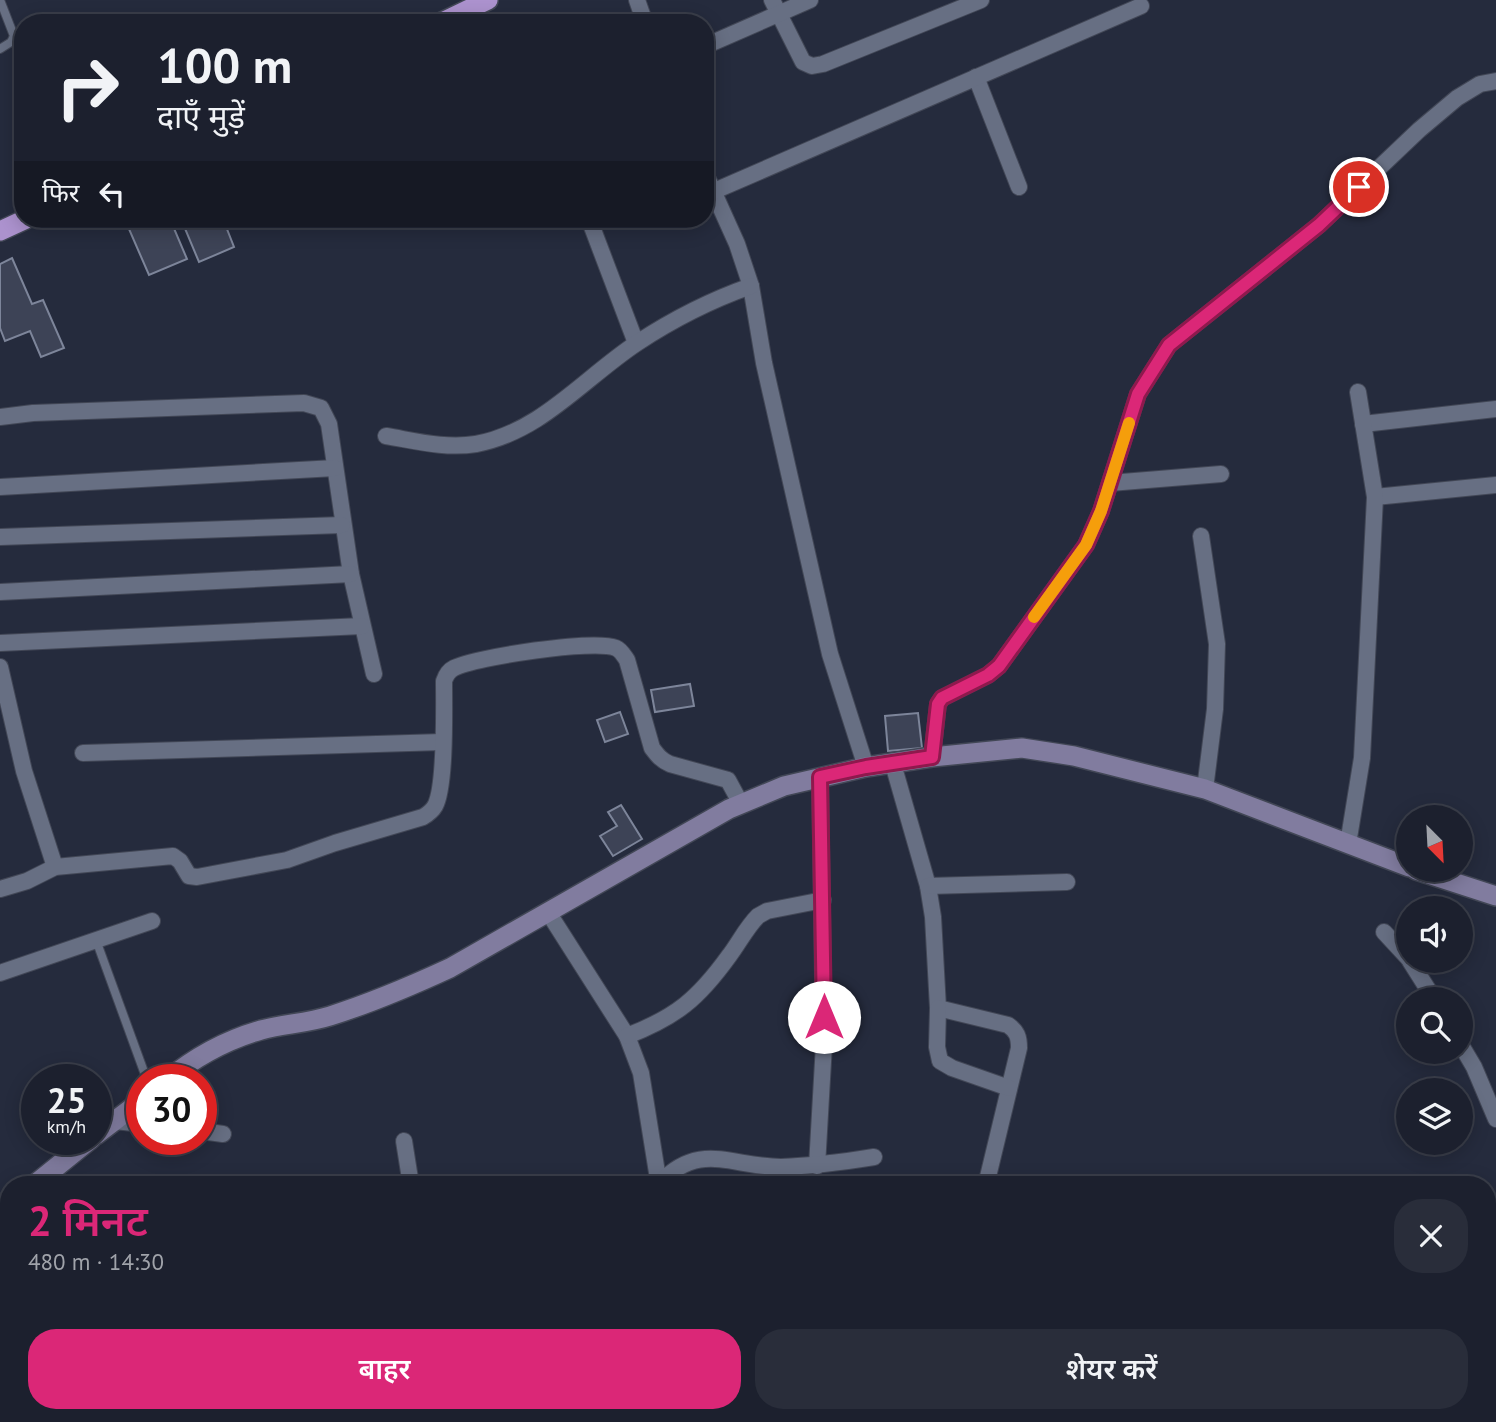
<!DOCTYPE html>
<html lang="hi">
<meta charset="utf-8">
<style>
:root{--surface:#1c202e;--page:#292d3a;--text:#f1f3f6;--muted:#a0a3aa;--line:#3a3e4a;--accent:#db2777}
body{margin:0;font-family:"PT Sans","Noto Sans Devanagari",sans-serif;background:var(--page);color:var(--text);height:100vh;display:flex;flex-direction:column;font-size:26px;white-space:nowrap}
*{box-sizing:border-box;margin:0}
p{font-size:23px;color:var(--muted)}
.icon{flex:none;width:38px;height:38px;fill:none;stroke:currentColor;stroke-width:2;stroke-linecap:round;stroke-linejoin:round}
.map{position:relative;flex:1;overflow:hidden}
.details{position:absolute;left:0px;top:1176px;width:1496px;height:247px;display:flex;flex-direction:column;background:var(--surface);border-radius:28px 28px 0 0;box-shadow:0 4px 18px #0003,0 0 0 2px var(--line)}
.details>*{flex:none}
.banner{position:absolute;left:14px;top:14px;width:700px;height:214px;border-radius:28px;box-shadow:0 4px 18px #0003,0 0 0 2px var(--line);background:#1c202e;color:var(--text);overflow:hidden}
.needle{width:46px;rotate:156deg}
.buttons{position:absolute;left:1396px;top:805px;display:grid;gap:14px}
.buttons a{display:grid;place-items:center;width:77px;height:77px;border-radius:50%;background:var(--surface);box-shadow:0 4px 18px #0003,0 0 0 2px var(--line);font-size:35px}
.speed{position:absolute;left:21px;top:1064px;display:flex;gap:14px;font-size:35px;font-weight:700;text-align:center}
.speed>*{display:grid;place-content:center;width:91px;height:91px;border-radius:50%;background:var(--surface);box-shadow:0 4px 18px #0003,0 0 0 2px var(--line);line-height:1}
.speed small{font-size:18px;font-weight:400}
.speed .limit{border:10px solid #d22;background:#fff;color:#111}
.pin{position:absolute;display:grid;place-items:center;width:60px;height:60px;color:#fff;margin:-30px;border:4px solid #fff;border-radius:50%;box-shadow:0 2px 7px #0007}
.me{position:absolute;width:77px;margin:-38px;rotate:0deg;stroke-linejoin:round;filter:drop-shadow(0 0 5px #0008)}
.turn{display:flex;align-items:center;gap:24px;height:147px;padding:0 28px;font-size:32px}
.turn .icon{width:91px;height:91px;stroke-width:2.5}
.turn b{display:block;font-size:49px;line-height:60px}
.then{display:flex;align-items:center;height:66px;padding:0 28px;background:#0003;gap:14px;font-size:26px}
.round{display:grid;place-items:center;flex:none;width:74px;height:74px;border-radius:28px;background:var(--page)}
.headline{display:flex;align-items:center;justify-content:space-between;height:119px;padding:0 28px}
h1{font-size:42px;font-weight:600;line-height:52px;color:var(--accent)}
.primary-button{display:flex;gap:14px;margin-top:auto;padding:14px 28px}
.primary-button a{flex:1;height:80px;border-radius:28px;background:var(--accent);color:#fff;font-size:28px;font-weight:600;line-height:80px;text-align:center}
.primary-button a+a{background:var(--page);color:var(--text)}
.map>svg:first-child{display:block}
.building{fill:#3d4356;stroke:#7d859a;stroke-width:2}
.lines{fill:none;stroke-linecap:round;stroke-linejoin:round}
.service-casing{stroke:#424756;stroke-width:10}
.minor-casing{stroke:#424756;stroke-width:18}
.secondary-casing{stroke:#424756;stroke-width:22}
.trunk-casing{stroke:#424756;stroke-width:22}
.service{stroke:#676f83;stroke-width:8}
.minor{stroke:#676f83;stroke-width:16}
.secondary{stroke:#817c9f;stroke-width:19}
.trunk{stroke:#ac92ce;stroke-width:19}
.route-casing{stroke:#8e194d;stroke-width:18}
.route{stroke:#db2777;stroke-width:12}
.slow{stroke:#f59e0b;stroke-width:12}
</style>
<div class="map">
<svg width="1496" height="1422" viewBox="0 0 1496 1422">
<rect width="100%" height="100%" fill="#252b3d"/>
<g class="building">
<path d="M152,219h18l17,40 -38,16 -20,-46z"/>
<path d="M181,219h42l11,28 -35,15z"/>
<path d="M235,219h18l-16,6z"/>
<path d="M12,258l20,46 11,-4 21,48 -23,9 -11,-26 -25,10 -5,-13v-64z"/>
<path d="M690,684l4,22 -39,6 -4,-22z"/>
<path d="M620,712l8,22 -23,8 -8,-22z"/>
<path d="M918,713l4,35 -34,3 -3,-35z"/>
<path d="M621,805l21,34 -29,17 -13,-20 17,-10 -9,-14z"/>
</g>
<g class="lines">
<defs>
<g id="service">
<path d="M0,49l11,-7 3,-6 -14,-36"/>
<path d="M96,940l51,140"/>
</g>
<g id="minor">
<path d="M637,0l8,23"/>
<path d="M772,0l31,62 9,4 11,-2 158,-64"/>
<path d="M705,46l105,-46"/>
<path d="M976,77l43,110"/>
<path d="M705,173l32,71 14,42 13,77 66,291 36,113"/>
<path d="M712,192l429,-186"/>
<path d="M589,219l47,124"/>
<path d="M0,417l33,-4 271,-10 17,5 8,16 22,150 23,100"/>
<path d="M1363,424l133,-15"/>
<path d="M386,436c30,5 60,13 90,8 65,-12 108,-66 161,-101 35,-23 74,-43 114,-57"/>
<path d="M1110,483l111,-9"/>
<path d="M0,487l335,-19"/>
<path d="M1375,497l121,-12"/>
<path d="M1201,536l16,108 -2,65 -10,80"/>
<path d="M0,537l342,-12"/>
<path d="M0,592l351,-18"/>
<path d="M0,643l362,-17"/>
<path d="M0,667l24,104 31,96"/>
<path d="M83,753l359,-11"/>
<path d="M932,757l6,-53 4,-6 46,-23 11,-9 87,-121 15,-34 37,-117 31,-49 150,-120 100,-95 38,-32 23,-14 16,-3"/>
<path d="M893,764l35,122 5,31 5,91 70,17c9,6 11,12 11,23l-33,137"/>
<path d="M1348,844l14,-86 13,-261 -17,-105"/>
<path d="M928,886l139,-4"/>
<path d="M0,889l27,-8 28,-14 118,-11 7,5 9,15 8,1 90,-17 48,-17 88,-26c5,-3 9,-6 12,-11 11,-20 9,-99 9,-125 2,-6 4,-10 10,-13 22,-11 140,-29 162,-20 5,2 8,8 11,12l25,88c6,8 9,12 18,16l58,16 13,24"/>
<path d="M548,912l79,124 14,37 18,112"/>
<path d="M1384,932l25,27"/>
<path d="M1410,961l24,38"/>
<path d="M0,973l152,-52"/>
<path d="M938,1008l-1,39 3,14 12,7 57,20"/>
<path d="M627,1036c49,-19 71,-37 102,-80 10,-13 17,-28 29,-40l9,-5 56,-11"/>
<path d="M1461,1045l13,22 22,52"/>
<path d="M115,1121l27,3"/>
<path d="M201,1131l22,3"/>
<path d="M404,1141l7,44"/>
<path d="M817,1166l7,-122 -4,-267"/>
<path d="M659,1184c40,-44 73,-17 122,-17 32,-1 62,-5 93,-10"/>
<path d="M1488,1207l8,-3"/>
<path d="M832,1414l4,8"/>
<path d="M985,1414l1,8"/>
<path d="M1236,1414l2,8"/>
<path d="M324,1422l5,-8"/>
<path d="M1463,1422l14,-8"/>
</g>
<g id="secondary">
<path d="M1416,870l80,26"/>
<path d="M167,1080c28,-23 59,-40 94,-50 23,-6 47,-7 69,-14 41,-13 81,-30 120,-48l279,-159 55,-23 82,-19 66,-10 90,-9 52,8 131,33 204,78"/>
<path d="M96,1135l46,-35"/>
<path d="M34,1185l57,-46"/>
<path d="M0,1211l9,-7"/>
<path d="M0,1361l9,15"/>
<path d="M0,1389l9,14"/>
<path d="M15,1414l5,8"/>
</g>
<g id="trunk">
<path d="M440,23l48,-23"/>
<path d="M0,231l26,-12"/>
</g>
</defs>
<use href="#service" class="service-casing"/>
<use href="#minor" class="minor-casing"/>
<use href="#secondary" class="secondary-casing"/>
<use href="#trunk" class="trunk-casing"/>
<use href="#service" class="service"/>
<use href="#minor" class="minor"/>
<use href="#secondary" class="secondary"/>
<use href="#trunk" class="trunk"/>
</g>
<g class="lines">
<defs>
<path id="route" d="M824,1017l-4,-240 46,-10 66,-10 6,-53 4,-6 46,-23 11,-9 87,-121 15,-34 37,-117 31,-49 150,-120 40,-38"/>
</defs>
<use href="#route" class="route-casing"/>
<use href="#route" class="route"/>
<path class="slow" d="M1034,617l52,-72 15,-34 28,-88"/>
</g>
</svg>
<div class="buttons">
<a><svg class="needle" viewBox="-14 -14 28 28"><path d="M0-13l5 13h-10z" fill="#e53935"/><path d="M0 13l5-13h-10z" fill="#a0a3aa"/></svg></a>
<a><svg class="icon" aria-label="sound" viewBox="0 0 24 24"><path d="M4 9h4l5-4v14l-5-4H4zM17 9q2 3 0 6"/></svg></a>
<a><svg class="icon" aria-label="search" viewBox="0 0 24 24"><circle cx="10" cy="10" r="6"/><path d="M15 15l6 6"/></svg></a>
<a><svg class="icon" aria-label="layers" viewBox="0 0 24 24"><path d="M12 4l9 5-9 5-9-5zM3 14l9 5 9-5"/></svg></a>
</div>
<div class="speed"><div>25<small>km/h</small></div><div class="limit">30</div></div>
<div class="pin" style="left:1359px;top:187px;background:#d93025"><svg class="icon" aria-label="arrive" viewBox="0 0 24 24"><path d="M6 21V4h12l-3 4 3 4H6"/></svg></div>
<svg class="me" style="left:824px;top:1017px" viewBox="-20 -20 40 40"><circle r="19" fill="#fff"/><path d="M0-13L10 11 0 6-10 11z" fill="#db2777"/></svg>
<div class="banner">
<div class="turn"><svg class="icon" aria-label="right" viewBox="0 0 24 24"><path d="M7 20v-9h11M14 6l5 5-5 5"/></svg><div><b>100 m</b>दाएँ मुड़ें</div></div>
<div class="then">फिर<svg class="icon" aria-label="left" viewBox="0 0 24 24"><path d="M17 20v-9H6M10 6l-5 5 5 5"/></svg></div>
</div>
<section class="details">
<div class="headline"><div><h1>2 मिनट</h1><p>480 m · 14:30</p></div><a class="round"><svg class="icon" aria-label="close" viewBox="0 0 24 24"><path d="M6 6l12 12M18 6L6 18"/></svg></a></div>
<div class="primary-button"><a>बाहर</a><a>शेयर करें</a></div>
</section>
</div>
